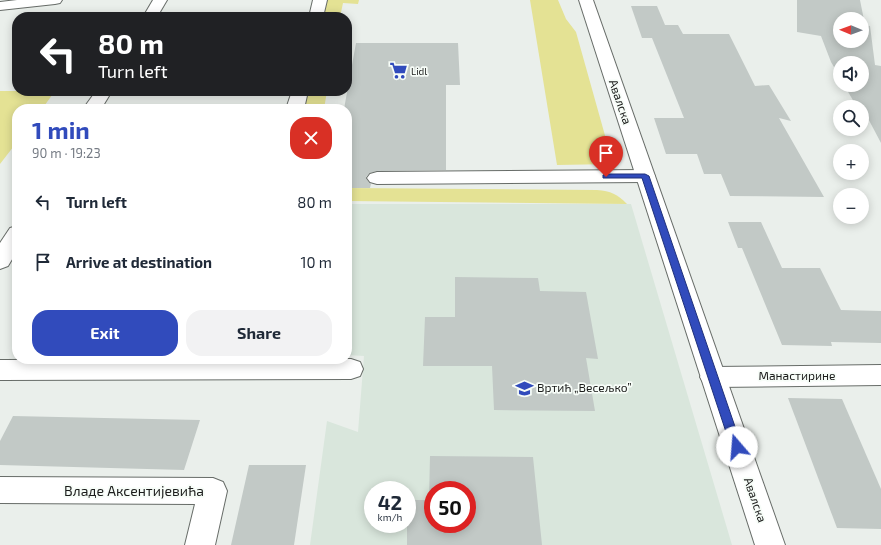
<!DOCTYPE html>
<meta charset="utf-8">
<style>
:root{--surface:#fff;--page:#f2f2f3;--text:#1f2937;--muted:#747a83;--accent:#314bbc}
body{margin:0;font-family:"Exo 2",sans-serif;background:var(--page);color:var(--text);height:100vh;display:flex;flex-direction:column;font-size:15px;white-space:nowrap}
*{box-sizing:border-box;margin:0}
p{font-size:13px;color:var(--muted)}
.icon{flex:none;width:22px;height:22px;fill:none;stroke:currentColor;stroke-width:2;stroke-linecap:round;stroke-linejoin:round}
.map{position:relative;flex:1;overflow:hidden}
.side{position:absolute;left:12px;top:104px;width:340px;height:260px;display:flex;flex-direction:column;background:var(--surface);border-radius:16px;box-shadow:0 2px 10px #0003}
.side>*{flex:none}
.hud{position:absolute;left:12px;top:12px;width:340px;height:84px;border-radius:16px;box-shadow:0 2px 10px #0003;background:#202124;color:#fff;overflow:hidden}
.needle{width:26px;rotate:271deg}
.tools{position:absolute;left:833px;top:12px;display:grid;gap:8px}
.tools a{display:grid;place-items:center;width:36px;height:36px;border-radius:50%;background:var(--surface);box-shadow:0 2px 10px #0003;font-size:20px}
.speed{position:absolute;left:364px;top:481px;display:flex;gap:8px;font-size:20px;font-weight:700;text-align:center}
.speed>*{display:grid;place-content:center;width:52px;height:52px;border-radius:50%;background:var(--surface);box-shadow:0 2px 10px #0003;line-height:1}
.speed small{font-size:10px;font-weight:400}
.speed .limit{border:6px solid #d22;background:#fff;color:#111}
.pin{position:absolute;display:grid;place-items:center;width:34px;height:34px;color:#fff;margin:-41px -17px;border-radius:50% 50% 50% 0;rotate:-45deg;box-shadow:0 0 4px #0007}
.pin .icon{rotate:45deg}
.me{position:absolute;width:44px;margin:-22px;rotate:342deg;stroke-linejoin:round;filter:drop-shadow(0 0 3px #0008)}
.turn{display:flex;align-items:center;gap:14px;height:84px;padding:0 20px;font-size:18px}
.turn .icon{width:52px;height:52px;stroke-width:2.5}
.turn b{display:block;font-size:28px;line-height:34px}
.round{display:grid;place-items:center;flex:none;width:42px;height:42px;border-radius:16px;background:var(--page)}
.overview{display:flex;align-items:center;justify-content:space-between;height:68px;padding:0 20px}
h1{font-size:24px;font-weight:700;line-height:30px;color:var(--accent)}
.primary-button{display:flex;gap:8px;margin-top:auto;padding:8px 20px}
.primary-button a{flex:1;height:46px;border-radius:16px;background:var(--accent);color:#fff;font-size:16px;font-weight:700;line-height:46px;text-align:center}
.primary-button a+a{background:var(--page);color:var(--text)}
ul{padding:0;list-style:none}
li{display:flex;align-items:center;gap:12px;height:60px;padding:0 20px}
li div{flex:1}
li b{display:block;font-size:15px}
li em{font-style:normal}
.map>svg:first-child{display:block}
.built{fill:#d9e6dc;fill-rule:evenodd}
.green{fill:#e4e294}
.building{fill:#c2c9c6;fill-rule:evenodd}
.lines{fill:none;stroke-linecap:round;stroke-linejoin:round}
.minor-casing{stroke:#676c68;stroke-width:2}
.major-casing{stroke:#676c68;stroke-width:2}
.minor{fill:#fff;fill-rule:evenodd}
.major{fill:#fff;fill-rule:evenodd}
.route{fill:#314bbc;stroke:#20317a}
.labels{text-anchor:middle;stroke-width:3.5;stroke-linejoin:round;paint-order:stroke}
.far-poi-label{font-size:10px;fill:#1b1c1b;stroke:#f7fdf8;text-anchor:start}
.street-label{font-size:12px;fill:#1b1c1b;stroke:#f7fdf8}
.poi-label{font-size:12px;fill:#1b1c1b;stroke:#f7fdf8;text-anchor:start}
.near-street-label{font-size:14px;fill:#1b1c1b;stroke:#f7fdf8}
</style>
<div class="map">
<svg width="881" height="545" viewBox="0 0 881 545">
<rect width="100%" height="100%" fill="#eaefeb"/>
<path class="built" d="M347,204h284l101,341h-422l17,-124 31,11 6,-76 -17,-1zM373,490h34v34h-34zM433,490h34v34h-34z"/>
<g class="green">
<path d="M326,0h33l-1,4 -15,-1 -3,14h-17z"/>
<path d="M530,0h28l8,19 10,13 37,132 -56,1z"/>
<path d="M0,91h55l-13,18h-25v33l-17,22z"/>
<path d="M306,91h21l-3,18h-22z"/>
<path d="M347,188l250,2c14,1 20,4 30,14l-280,-3z"/>
</g>
<g class="building">
<path d="M797,0h63l5,25 5,1 5,39 6,1v77l-19,-36 -4,-5h-4l-10,-17h18v-22h-22v14l-9,-15 -10,-26 -24,-4zM840,19h22v22h-22z"/>
<path d="M631,6h26l8,19h13l5,9h46l26,52 14,-1 22,36 -12,-3 45,79 -94,-1 -9,-22h-17l-7,-20h-31l-12,-36h30l-32,-80h-10z"/>
<path d="M356,43h102l2,42h-14v85l-69,1 -7,2 -4,4 5,7 -1,4h-23v-79h-3z"/>
<path d="M728,222h33l21,46h38l21,42 40,1v32l-50,-1 1,4 -50,-1 -40,-97h-4z"/>
<path d="M455,277l83,1 2,13 46,1 12,67 -12,-1 9,53 -101,-1 -2,-44h-69l2,-49h30z"/>
<path d="M788,398l54,1 39,90v40l-44,-1z"/>
<path d="M13,416l91,2 96,2 -16,50 -184,-5v-24z"/>
<path d="M430,456l103,1 9,88h-135v-45h22zM433,490h34v34h-34z"/>
<path d="M249,465h57l-12,80h-63z"/>
</g>
<g class="lines">
<defs>
<g id="minor">
<path d="M17,0h45l-2,3 -5,1 -55,6v-8z"/>
<path d="M153,0h14l-10,17h-14z"/>
<path d="M313,0h14l-4,17h-14z"/>
<path d="M96,91h16l-11,18h-18z"/>
<path d="M292,91h16l-4,18h-18z"/>
<path d="M645,170l7,2 3,4 -3,4 -7,2 -268,2 -7,-2 -3,-4 3,-4 7,-2z"/>
<path d="M17,226v25l-9,15 -8,3v-26l10,-15z"/>
<path d="M351,359l9,3 3,7 -3,7 -9,3 -351,1v-20z"/>
<path d="M881,365v20l-168,2 -9,-3 -4,-7 4,-7 9,-3z"/>
<path d="M0,477l213,1 10,4 4,9 -12,54h-30l10,-41 -195,-1z"/>
</g>
<path id="major" d="M579,0h14l192,545h-30z"/>
</defs>
<use href="#minor" class="minor-casing"/>
<use href="#major" class="major-casing"/>
<use href="#minor" class="minor"/>
<use href="#major" class="major"/>
</g>
<path class="route" d="M606,174h39l4,2 93,271 -1,3 -4,2 -4,-2 -2,-3 -89,-269h-39v-3z"/>
<defs>
<symbol id="supermarket-bare" viewBox="-9 -9 18 18"><path d="M-6-5.5h2.5l.6 2H6L4.5 2H-2.5L-4.4-4H-6ZM-1.5 3.2a1.3 1.3 0 1 0 .1 0ZM3 3.2a1.3 1.3 0 1 0 .1 0Z" fill="#314bbc" stroke="#f7fdf8" stroke-width="2.5" paint-order="stroke"/></symbol>
<symbol id="school-bare" viewBox="-9 -9 18 18"><path d="M0-5L7-2L0 1L-7-2ZM-4 1L0 2.5L4 1V4Q0 6-4 4Z" fill="#314bbc" stroke="#f7fdf8" stroke-width="2.5" paint-order="stroke"/></symbol>
</defs>
<g fill-rule="evenodd">
<use href="#supermarket-bare" x="386" y="58" width="25" height="25"/>
<use href="#school-bare" x="512" y="376" width="25" height="25"/>
</g>
<g class="labels">
<g class="far-poi-label">
<text x="411" y="75">Lidl</text>
</g>
<g class="street-label">
<text transform="translate(620 102) rotate(71)" y="4">Авалска</text>
<text x="797" y="380">Манастирине</text>
<text transform="translate(755 500) rotate(71)" y="4">Авалска</text>
</g>
<g class="poi-label">
<text x="537" y="392">Вртић „Весељко”</text>
</g>
<g class="near-street-label">
<text x="134" y="496">Владе Аксентијевића</text>
</g>
</g>
</svg>
<div class="tools">
<a><svg class="needle" viewBox="-14 -14 28 28"><path d="M0-13l5 13h-10z" fill="#e53935"/><path d="M0 13l5-13h-10z" fill="#747a83"/></svg></a>
<a><svg class="icon" aria-label="sound" viewBox="0 0 24 24"><path d="M4 9h4l5-4v14l-5-4H4zM17 9q2 3 0 6"/></svg></a>
<a><svg class="icon" aria-label="search" viewBox="0 0 24 24"><circle cx="10" cy="10" r="6"/><path d="M15 15l6 6"/></svg></a>
<a>+</a>
<a>−</a>
</div>
<div class="speed"><div>42<small>km/h</small></div><div class="limit">50</div></div>
<div class="pin" style="left:606px;top:177px;background:#d93025"><svg class="icon" aria-label="arrive" viewBox="0 0 24 24"><path d="M6 21V4h12l-3 4 3 4H6"/></svg></div>
<svg class="me" style="left:737px;top:447px" viewBox="-20 -20 40 40"><circle r="19" fill="#fff"/><path d="M0-13L10 11 0 6-10 11z" fill="#314bbc"/></svg>
<div class="hud">
<div class="turn"><svg class="icon" aria-label="left" viewBox="0 0 24 24"><path d="M17 20v-9H6M10 6l-5 5 5 5"/></svg><div><b>80 m</b>Turn left</div></div>
</div>
<section class="side">
<div class="overview"><div><h1>1 min</h1><p>90 m · 19:23</p></div><a class="round" style="background:#d93025;color:#fff"><svg class="icon" aria-label="close" viewBox="0 0 24 24"><path d="M6 6l12 12M18 6L6 18"/></svg></a></div>
<ul>
<li><svg class="icon" aria-label="left" viewBox="0 0 24 24"><path d="M17 20v-9H6M10 6l-5 5 5 5"/></svg><div><b>Turn left</b></div><em>80 m</em></li>
<li><svg class="icon" aria-label="arrive" viewBox="0 0 24 24"><path d="M6 21V4h12l-3 4 3 4H6"/></svg><div><b>Arrive at destination</b></div><em>10 m</em></li>
</ul>
<div class="primary-button"><a>Exit</a><a>Share</a></div>
</section>
</div>
